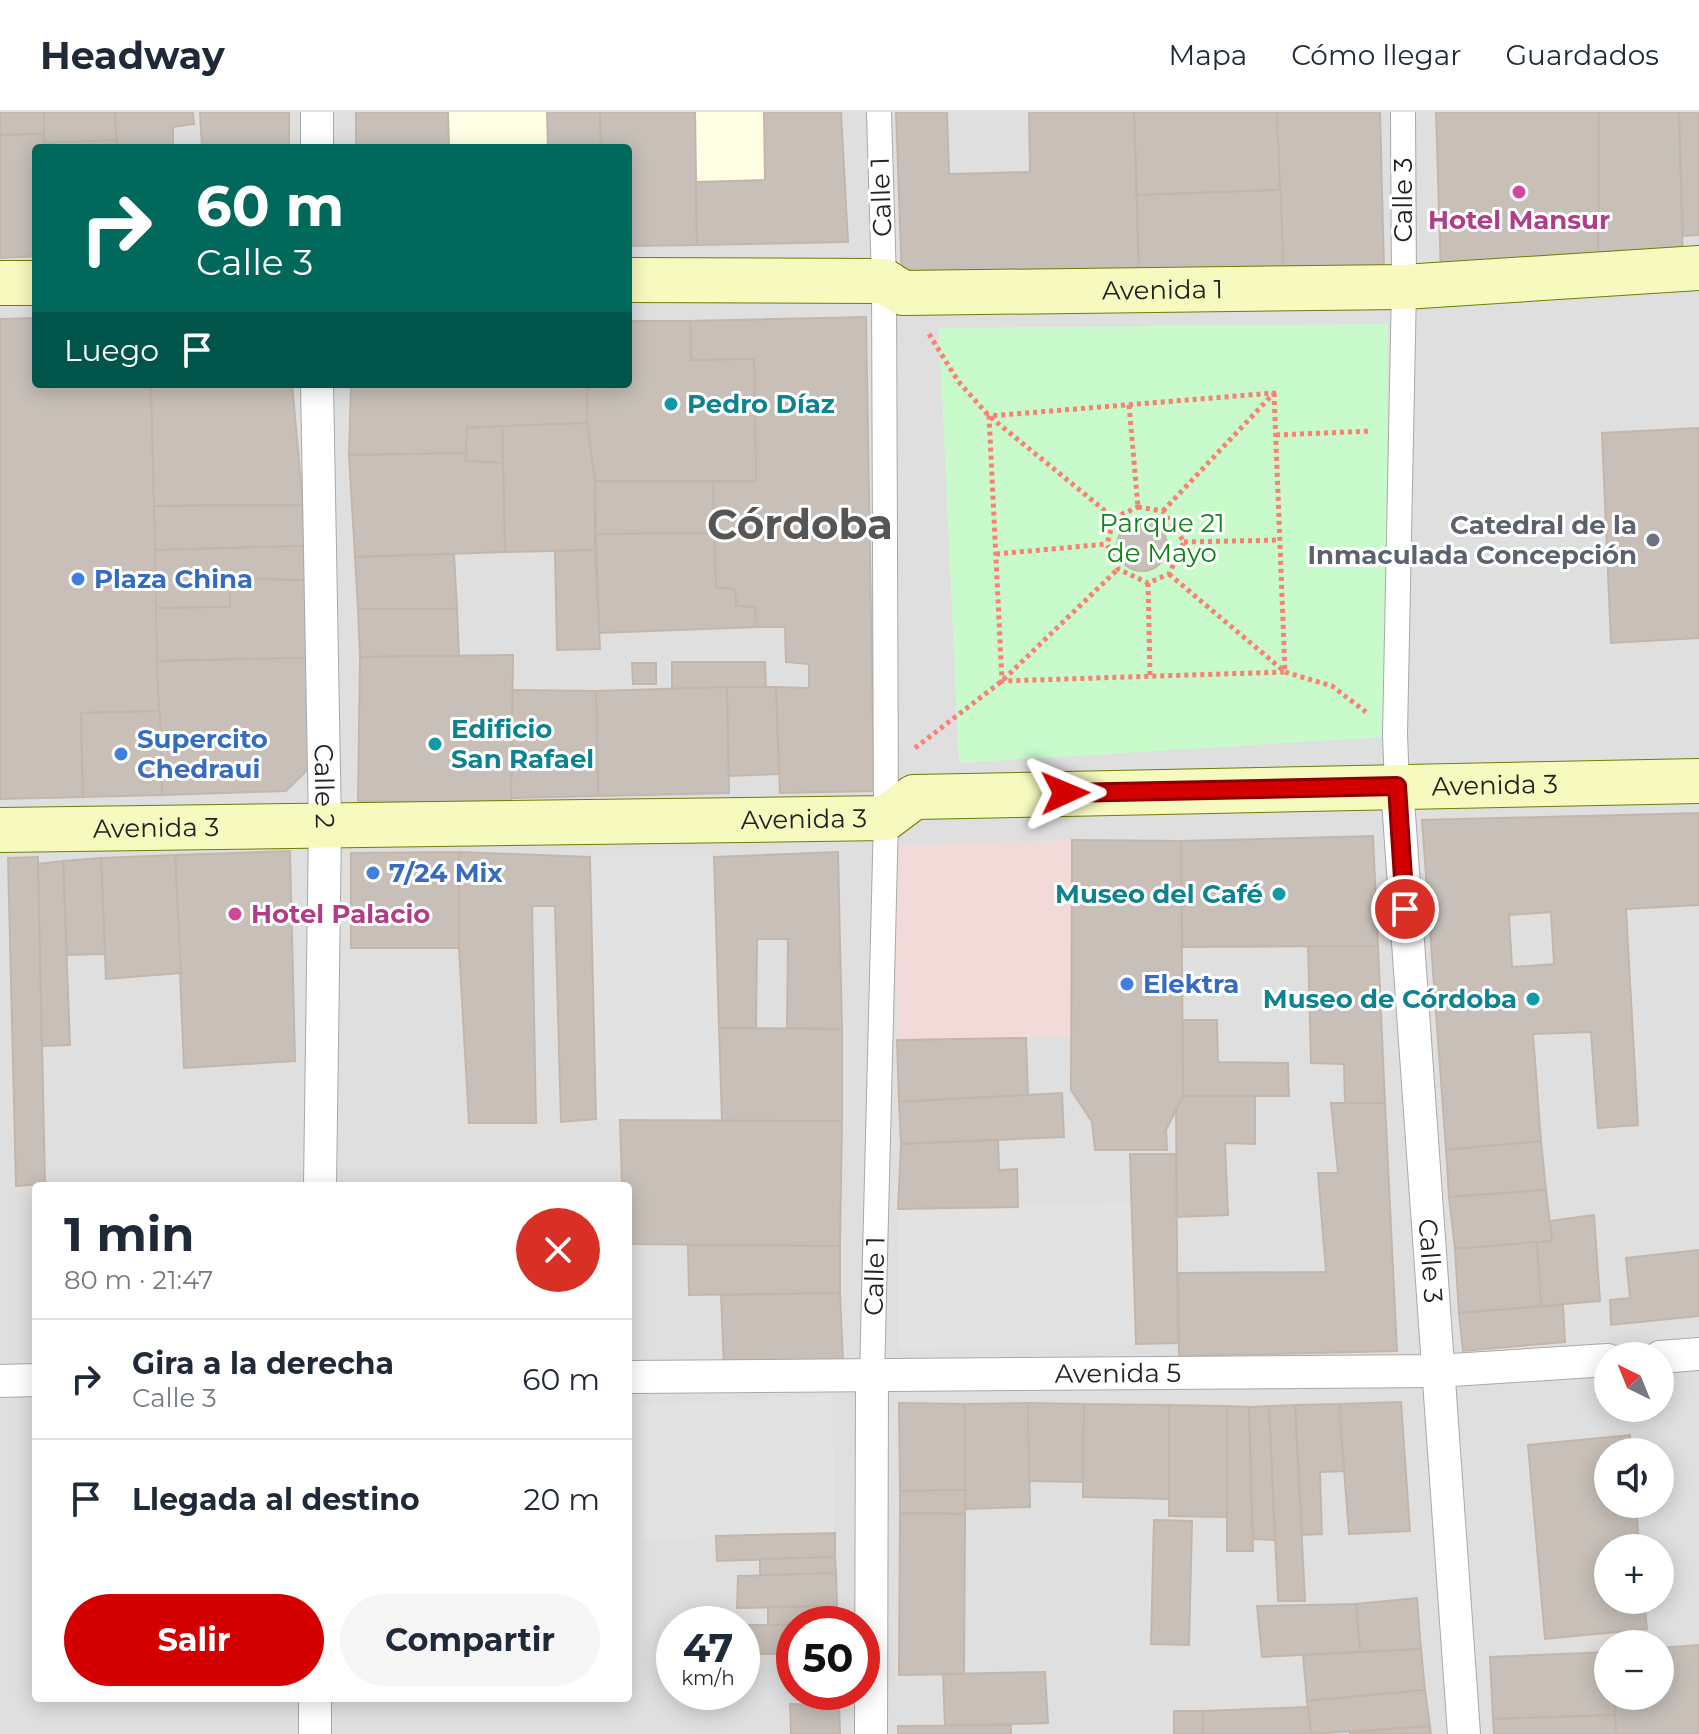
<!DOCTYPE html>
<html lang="es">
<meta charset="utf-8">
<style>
:root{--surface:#fff;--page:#f6f6f7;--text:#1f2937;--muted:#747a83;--line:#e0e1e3;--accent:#d40000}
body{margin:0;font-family:Montserrat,sans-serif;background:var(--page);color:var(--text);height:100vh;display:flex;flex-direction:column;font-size:30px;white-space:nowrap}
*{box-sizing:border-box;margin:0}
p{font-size:26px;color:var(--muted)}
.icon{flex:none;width:44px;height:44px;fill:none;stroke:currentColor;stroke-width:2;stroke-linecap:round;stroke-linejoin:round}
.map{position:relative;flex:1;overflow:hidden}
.details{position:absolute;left:32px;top:1070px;width:600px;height:520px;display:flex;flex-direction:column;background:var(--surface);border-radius:8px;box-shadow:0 4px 20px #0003}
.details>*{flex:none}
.top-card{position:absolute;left:32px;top:32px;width:600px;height:244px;border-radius:8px;box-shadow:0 4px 20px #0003;background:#00695c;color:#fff;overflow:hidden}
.needle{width:52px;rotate:317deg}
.fabs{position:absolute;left:1594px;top:1230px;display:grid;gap:16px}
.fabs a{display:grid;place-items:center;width:80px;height:80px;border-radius:50%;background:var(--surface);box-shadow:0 4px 20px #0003;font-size:40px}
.speed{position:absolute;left:656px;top:1494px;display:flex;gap:16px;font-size:40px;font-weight:700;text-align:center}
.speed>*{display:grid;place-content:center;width:104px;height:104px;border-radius:50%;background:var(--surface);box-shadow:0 4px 20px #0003;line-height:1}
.speed small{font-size:20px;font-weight:400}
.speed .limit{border:12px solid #d22;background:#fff;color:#111}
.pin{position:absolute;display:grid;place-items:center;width:68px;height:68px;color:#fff;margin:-34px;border:4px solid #fff;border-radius:50%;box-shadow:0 2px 8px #0007}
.me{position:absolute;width:88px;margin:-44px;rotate:89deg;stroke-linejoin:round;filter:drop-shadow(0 0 6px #0008)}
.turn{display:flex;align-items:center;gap:28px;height:168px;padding:0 32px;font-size:36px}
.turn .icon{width:104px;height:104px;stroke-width:2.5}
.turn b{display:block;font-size:56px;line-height:68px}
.then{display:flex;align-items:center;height:76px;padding:0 32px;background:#0003;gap:16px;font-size:30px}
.round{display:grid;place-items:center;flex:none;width:84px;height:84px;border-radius:42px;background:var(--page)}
.head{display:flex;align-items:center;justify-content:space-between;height:136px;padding:0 32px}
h1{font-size:48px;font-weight:700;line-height:60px}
.button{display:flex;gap:16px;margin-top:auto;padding:16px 32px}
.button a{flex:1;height:92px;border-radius:48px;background:var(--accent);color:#fff;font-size:32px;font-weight:700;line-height:92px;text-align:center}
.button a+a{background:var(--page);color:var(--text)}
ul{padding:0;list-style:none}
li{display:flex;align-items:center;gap:24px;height:120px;padding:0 32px;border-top:2px solid var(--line)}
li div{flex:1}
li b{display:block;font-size:30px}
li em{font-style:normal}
header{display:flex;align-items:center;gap:48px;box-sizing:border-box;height:112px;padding:0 40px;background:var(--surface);border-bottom:2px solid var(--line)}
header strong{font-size:38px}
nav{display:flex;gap:44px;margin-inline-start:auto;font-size:28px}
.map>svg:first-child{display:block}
.residential{fill:#e0dfdf;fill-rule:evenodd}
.commercial{fill:#f2dad9}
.education{fill:#ffffe5}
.park{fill:#c8facc}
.parking{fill:#e2e2e2}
.building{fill:#c7bfb8;stroke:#c4b6ab;stroke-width:2;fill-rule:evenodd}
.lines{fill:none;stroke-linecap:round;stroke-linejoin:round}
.pedestrian-casing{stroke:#a9a9a9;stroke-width:26}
.minor-casing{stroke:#a9a9a9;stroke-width:34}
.secondary-casing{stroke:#707d05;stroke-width:46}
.path{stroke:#fa8072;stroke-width:5;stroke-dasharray:4 4;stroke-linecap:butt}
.pedestrian{stroke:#fff;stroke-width:24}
.minor{stroke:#fff;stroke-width:32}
.secondary{stroke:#f7fabf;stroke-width:44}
.route-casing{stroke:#8a0000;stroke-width:20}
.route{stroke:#d40000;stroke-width:14}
.hotel-dot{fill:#d1479c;stroke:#fff;stroke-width:3}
.culture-dot{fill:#0f9aa8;stroke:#fff;stroke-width:3}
.worship-dot{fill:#6b7280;stroke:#fff;stroke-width:3}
.shop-dot{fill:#3f7fe0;stroke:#fff;stroke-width:3}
.labels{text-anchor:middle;stroke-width:6;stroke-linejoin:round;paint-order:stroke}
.street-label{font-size:26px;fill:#222;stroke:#fff}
.hotel-label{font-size:26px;font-weight:bold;fill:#b23c85;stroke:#fff}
.culture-label{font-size:26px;font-weight:bold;fill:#0d838f;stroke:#fff;text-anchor:start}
.park-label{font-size:26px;fill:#0c8416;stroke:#fff}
.worship-label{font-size:26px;font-weight:bold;fill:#5b616d;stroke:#fff;text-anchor:end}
.shop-label{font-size:26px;font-weight:bold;fill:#366cbe;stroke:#fff;text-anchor:start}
.town-label{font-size:42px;font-weight:bold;fill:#555;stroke:#fff}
</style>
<header>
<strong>Headway</strong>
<nav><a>Mapa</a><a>Cómo llegar</a><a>Guardados</a></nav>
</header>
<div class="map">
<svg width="1699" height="1622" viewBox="0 0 1699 1622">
<rect width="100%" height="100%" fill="#f2efe9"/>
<path class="residential" d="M0,0h1699v1622h-1699zM36,36h592v236h-592zM36,1074h592v512h-592zM1608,1244h52v52h-52zM1608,1340h52v52h-52zM1608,1436h52v52h-52zM674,1512h68v68h-68zM794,1512h68v68h-68zM1608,1532h52v52h-52z"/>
<path class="commercial" d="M1072,728l-1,197 -173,3 -5,-194z"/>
<g class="education">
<path d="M356,0h244l1,36h-245z"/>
<path d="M695,0h146l7,130 -151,3z"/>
</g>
<path class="park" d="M1388,212l-3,413 -426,26 -20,-435z"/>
<g class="parking">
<path d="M590,745h124l8,264 -126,-2z"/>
<path d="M1132,1091l4,141 -237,5 -1,-140z"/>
<path d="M832,1283l3,138 -192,6 -3,-133z"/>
</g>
<g class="building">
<path d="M0,0h44v22l-44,1z"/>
<path d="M44,0h71l2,28 -73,3z"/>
<path d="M115,0h78l1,12 -21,3v21h-56z"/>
<path d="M200,0h89v36h-87z"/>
<path d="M356,0h92l1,36h-93z"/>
<path d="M547,0h53l1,36h-53z"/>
<path d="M600,0h95l2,133 -69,1v-98h-27z"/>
<path d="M764,0h77l7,130 -151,3 -1,-63 69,-2z"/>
<path d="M896,0h51l2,62 81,-2 -1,-60h105l5,164 -237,6z"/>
<path d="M1134,0h143l4,78 -144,5z"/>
<path d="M1277,0h103l4,157 -101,3z"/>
<path d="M1436,0h163l-1,159 -157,5z"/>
<path d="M1599,0h80l4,153 -85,6z"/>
<path d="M1679,0h20v123l-16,1z"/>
<path d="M44,22l1,14h-9v108l-36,2v-123z"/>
<path d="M117,28v8h-72l-1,-5z"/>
<path d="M1281,78l2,82 -144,4 -2,-81z"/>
<path d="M866,205l8,474 -94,2 -4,-106 33,1v-24l-23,-2 -1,-35h-28l-2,-20 -19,-1 -1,-17 -19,-1 -3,-106 43,-1 -2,-122 -63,1 -1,-39z"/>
<path d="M36,206v66h115l9,327 -79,2 2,84 -83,2v-480z"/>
<path d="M628,209h62l1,39 63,-1 2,122h-161l-8,-58v-39h41z"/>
<path d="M151,272h141l11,121 -149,1z"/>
<path d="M351,272h236v39l-120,5v25l-118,2z"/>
<path d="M587,311l8,58v69l-90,2 -3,-126z"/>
<path d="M502,314l1,37 -38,-2 2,-33z"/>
<path d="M1699,316v210l-88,5 -9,-210z"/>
<path d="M467,341l-2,8 38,2 2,89 -150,5 -6,-102z"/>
<path d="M595,369l118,1 1,51 -118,1z"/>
<path d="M303,393l1,41 -149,4 -1,-44z"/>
<circle cx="1142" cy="434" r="25"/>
<path d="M714,421l2,55 19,1 1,17 19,1 2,20 -158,6 -3,-99z"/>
<path d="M304,434l1,34 -75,-1v28l-74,1 -1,-58z"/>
<path d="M595,438l5,99 -43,1 -2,-99z"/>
<path d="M454,442l3,55h-99l-3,-52z"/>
<path d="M230,467l75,1 2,78 -150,3 -1,-53 74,-1z"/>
<path d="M358,497h99l2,47 -99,1z"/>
<path d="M513,543l-2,148 -153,-2 2,-144z"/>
<path d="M307,546l3,109 -24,24 -124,4 -5,-134z"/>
<path d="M672,550h93l1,25 -94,2z"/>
<path d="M632,551h24v21h-23z"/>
<path d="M727,575l2,106 -131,3 -2,-105z"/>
<path d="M727,575h49l3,87 -50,2z"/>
<path d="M513,578l83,1 2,105 -87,2z"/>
<path d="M160,599l2,84 -79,2 -2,-84z"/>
<path d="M1699,701v92l-73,4 12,216 -40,3 -7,-96 -58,2 8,107 -95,9 -24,-330zM1551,800l3,52 -42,3 -3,-52z"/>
<path d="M1373,724l5,110 -196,1 -1,-106z"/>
<path d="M1072,728l109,1 2,255 -17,34 1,20h-72l-3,-28 -21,-32z"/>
<path d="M290,739l5,210 -111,7 -9,-213z"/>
<path d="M459,740v96h-108v-95z"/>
<path d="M459,740l131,5 6,262 -35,3 -6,-216h-23l4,217h-67l-10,-175z"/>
<path d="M838,740l4,177 -55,-1 1,-89h-31l-1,89h-37l-5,-171z"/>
<path d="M175,743l6,118 -75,6 -5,-121z"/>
<path d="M38,745l7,327 -29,2 -8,-328z"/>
<path d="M101,746l4,96 -38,1 -4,-94z"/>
<path d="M63,749l7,184 -28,1 -4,-182z"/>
<path d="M1308,834h70l7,157h-40l-1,-39 -33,-1z"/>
<path d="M1183,908h34l1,42 70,1 1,33h-106z"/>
<path d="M719,916l123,1v92h-120z"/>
<path d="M1026,926l2,57 -129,7 -2,-62z"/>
<path d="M1062,981l2,44 -163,7 -2,-42z"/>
<path d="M1183,984h72v48l-30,-1 3,72 -51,2 -1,-107z"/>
<path d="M1331,991h54l12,248 -218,5 -1,-83 148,-1 -8,-99h20z"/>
<path d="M620,1008l222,1 -2,125 -212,-2v-58h-6z"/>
<path d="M998,1028l1,30 18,-1 1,38 -120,2 3,-65z"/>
<path d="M1541,1029l5,49 -97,7 -3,-47z"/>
<path d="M1130,1042h46l2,189 -42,1z"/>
<path d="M1546,1078l6,51 -97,8 -6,-52z"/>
<path d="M1594,1103l6,86 -59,5 -4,-64 15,-1 -2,-20z"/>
<path d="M1537,1130l4,64 -82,7 -4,-64z"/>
<path d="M688,1133l152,1v47l-151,2z"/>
<path d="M1699,1138v66l-88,9 -1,-25 20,-2 -4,-40z"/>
<path d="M840,1181l3,68 -119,6 -3,-72z"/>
<path d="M1563,1193l2,37 -102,9 -4,-38z"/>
<path d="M1401,1290l9,129 -61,3 -10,-130z"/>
<path d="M899,1291l66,1 1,86 -66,1z"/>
<path d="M1028,1291l2,104 -65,2v-105z"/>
<path d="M1028,1291l56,1 -1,78 -54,-1z"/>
<path d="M1084,1292l85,1v94l-86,-2z"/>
<path d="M1339,1292l5,67 -24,1 2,62 -20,1 -7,-130z"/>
<path d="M1169,1293l58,1v111l-58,-1z"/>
<path d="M1295,1293l10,196h-27l-9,-195z"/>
<path d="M1227,1294l22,1 4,144h-26z"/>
<path d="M1269,1294l6,134 -22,-1 -4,-132z"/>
<path d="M1630,1323l1,17h-23v52h28l3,44h-31v52h36l3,29 -102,10 -17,-194z"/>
<path d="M966,1378l-1,24 -65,-1v-22z"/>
<path d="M900,1401l65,1 -1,160 -65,1z"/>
<path d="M1154,1408l38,1 -3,124 -38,-1z"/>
<path d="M835,1421v24l-118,4 -1,-25z"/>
<path d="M835,1445l1,16 -76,3v-17z"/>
<path d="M836,1461l1,33 -100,2 1,-32z"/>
<path d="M1417,1486l4,51 -61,3 -4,-48z"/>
<path d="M1356,1492l4,48 -98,5 -5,-51z"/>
<path d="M837,1494v18l-69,1v-18z"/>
<rect x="742" y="1513" width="52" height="29"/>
<path d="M1699,1533v89h-83l-2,-38h46v-48z"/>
<path d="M1421,1537l4,41 -118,11 -4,-46z"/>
<path d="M1608,1540v44h6l1,19 -122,4 -3,-62z"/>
<path d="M783,1542h11v18l-11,-1z"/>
<path d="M1045,1560l3,51 -103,3 -2,-52z"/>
<path d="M1425,1578l5,36 -119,8 -4,-33z"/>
<path d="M790,1592l49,1 1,29h-49z"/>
<path d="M1308,1595l3,27h-108v-23z"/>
<rect x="1174" y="1599" width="29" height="23"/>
<path d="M1615,1603l1,19h-122l-1,-15z"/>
<path d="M1011,1613v9h-113v-8z"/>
<path d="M1430,1614l1,8 -82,-1z"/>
</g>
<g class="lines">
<defs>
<g id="pedestrian">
<path d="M1397,674l-2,-52 9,-447 -1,-175"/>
<path id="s1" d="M872,1264l14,-558 -2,-537 -5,-169"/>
</g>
<g id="minor">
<path d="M317,36v-36"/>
<path id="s2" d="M317,272l8,442 -5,360"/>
<path id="s3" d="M1397,674l67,948"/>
<path d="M1660,1245l39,-3"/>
<path id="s4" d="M628,1265l809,-6 171,-11"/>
<path d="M0,1269l36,-1"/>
<path d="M315,1622v-36"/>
<path d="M871,1622l1,-358"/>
</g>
<g id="secondary">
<path id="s5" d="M628,168l256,1 19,12 501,-6 295,-19"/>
<path d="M0,171h36"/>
<path id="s6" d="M0,718l886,-12 28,-21 785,-16"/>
</g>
</defs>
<use href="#pedestrian" class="pedestrian-casing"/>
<use href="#minor" class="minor-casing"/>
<use href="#secondary" class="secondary-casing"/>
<g class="path">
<path d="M929,222l29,47 31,35 125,102"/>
<path d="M1274,281l11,279 -283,9 -13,-265z"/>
<path d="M1129,293l9,102"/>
<path d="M1276,323l95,-4"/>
<path d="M1138,395l25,4 21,31 -15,32 -21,9 -30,-14 -11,-25 7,-26z"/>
<path d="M1163,399l110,-117"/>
<path d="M1184,430l96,-2"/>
<path d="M996,442l111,-10"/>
<path d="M1169,462l116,98 47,14 34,26"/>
<path d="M1148,471l2,93"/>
<path d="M915,636l87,-67 116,-112"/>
</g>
<use href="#pedestrian" class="pedestrian"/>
<use href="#minor" class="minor"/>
<use href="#secondary" class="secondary"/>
</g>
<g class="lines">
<defs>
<path id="route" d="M1065,681l332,-7 8,123"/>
</defs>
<use href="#route" class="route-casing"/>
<use href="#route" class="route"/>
</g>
<g class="hotel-dot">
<circle cx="1519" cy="80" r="8"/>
<circle cx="235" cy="802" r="8"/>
</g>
<g class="culture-dot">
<circle cx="671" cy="292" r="8"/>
<circle cx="435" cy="632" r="8"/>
<circle cx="1279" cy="782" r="8"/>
<circle cx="1533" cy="887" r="8"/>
</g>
<circle class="worship-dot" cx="1653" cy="428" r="8"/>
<g class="shop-dot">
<circle cx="78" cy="467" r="8"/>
<circle cx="121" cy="642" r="8"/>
<circle cx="373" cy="761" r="8"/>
<circle cx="1127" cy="872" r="8"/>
</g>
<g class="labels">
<g class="street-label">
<text transform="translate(881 85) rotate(-92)" y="9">Calle 1</text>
<text transform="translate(1403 88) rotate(-90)" y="9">Calle 3</text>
<text dy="9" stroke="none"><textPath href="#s5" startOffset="538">Avenida 1</textPath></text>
<text dy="9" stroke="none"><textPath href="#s6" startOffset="1502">Avenida 3</textPath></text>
<text dy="9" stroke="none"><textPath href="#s2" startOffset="402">Calle 2</textPath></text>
<text dy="9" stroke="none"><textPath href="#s6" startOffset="804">Avenida 3</textPath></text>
<text dy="9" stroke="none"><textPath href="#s6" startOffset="156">Avenida 3</textPath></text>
<text dy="9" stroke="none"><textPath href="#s3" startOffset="476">Calle 3</textPath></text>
<text dy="9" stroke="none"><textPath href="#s1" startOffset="100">Calle 1</textPath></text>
<text dy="9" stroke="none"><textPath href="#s4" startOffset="490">Avenida 5</textPath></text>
</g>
<g class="hotel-label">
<text x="1519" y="117">Hotel Mansur</text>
<text x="251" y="811" text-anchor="start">Hotel Palacio</text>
</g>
<g class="culture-label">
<text x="687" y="301">Pedro Díaz</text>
<text x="451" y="626">Edificio<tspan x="451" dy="30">San Rafael</tspan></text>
<text x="1263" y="791" text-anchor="end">Museo del Café</text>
<text x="1517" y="896" text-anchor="end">Museo de Córdoba</text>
</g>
<g class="park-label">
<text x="1162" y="420">Parque 21<tspan x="1162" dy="30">de Mayo</tspan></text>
</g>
<g class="worship-label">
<text x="1637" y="422">Catedral de la<tspan x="1637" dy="30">Inmaculada Concepción</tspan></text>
</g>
<g class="shop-label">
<text x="94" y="476">Plaza China</text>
<text x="137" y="636">Supercito<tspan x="137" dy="30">Chedraui</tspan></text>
<text x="389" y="770">7/24 Mix</text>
<text x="1143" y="881">Elektra</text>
</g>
<g class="town-label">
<text x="800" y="427">Córdoba</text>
</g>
</g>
</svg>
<div class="fabs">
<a><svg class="needle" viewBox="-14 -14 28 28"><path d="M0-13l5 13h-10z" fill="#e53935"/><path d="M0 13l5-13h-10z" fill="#747a83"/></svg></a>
<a><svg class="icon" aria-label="sound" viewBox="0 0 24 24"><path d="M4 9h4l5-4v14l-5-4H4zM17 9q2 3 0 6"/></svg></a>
<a>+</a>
<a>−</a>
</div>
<div class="speed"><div>47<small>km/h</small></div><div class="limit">50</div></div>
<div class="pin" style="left:1405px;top:797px;background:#d93025"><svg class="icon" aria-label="arrive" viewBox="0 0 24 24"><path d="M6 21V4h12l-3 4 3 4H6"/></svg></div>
<svg class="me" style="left:1065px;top:681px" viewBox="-20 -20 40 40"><path d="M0-17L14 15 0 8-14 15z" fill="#d40000" stroke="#fff" stroke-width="4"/></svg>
<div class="top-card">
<div class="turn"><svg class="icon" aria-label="right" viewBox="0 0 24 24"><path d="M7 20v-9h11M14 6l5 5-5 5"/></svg><div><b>60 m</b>Calle 3</div></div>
<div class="then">Luego<svg class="icon" aria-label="arrive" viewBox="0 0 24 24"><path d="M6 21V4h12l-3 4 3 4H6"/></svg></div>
</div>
<section class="details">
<div class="head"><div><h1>1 min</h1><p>80 m · 21:47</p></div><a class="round" style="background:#d93025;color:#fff"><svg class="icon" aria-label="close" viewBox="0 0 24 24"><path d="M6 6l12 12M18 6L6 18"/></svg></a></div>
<ul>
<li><svg class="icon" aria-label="right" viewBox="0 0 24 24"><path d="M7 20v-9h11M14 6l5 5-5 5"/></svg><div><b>Gira a la derecha</b><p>Calle 3</p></div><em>60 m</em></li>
<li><svg class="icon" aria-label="arrive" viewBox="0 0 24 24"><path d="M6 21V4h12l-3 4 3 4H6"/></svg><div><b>Llegada al destino</b></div><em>20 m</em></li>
</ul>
<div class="button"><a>Salir</a><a>Compartir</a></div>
</section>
</div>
